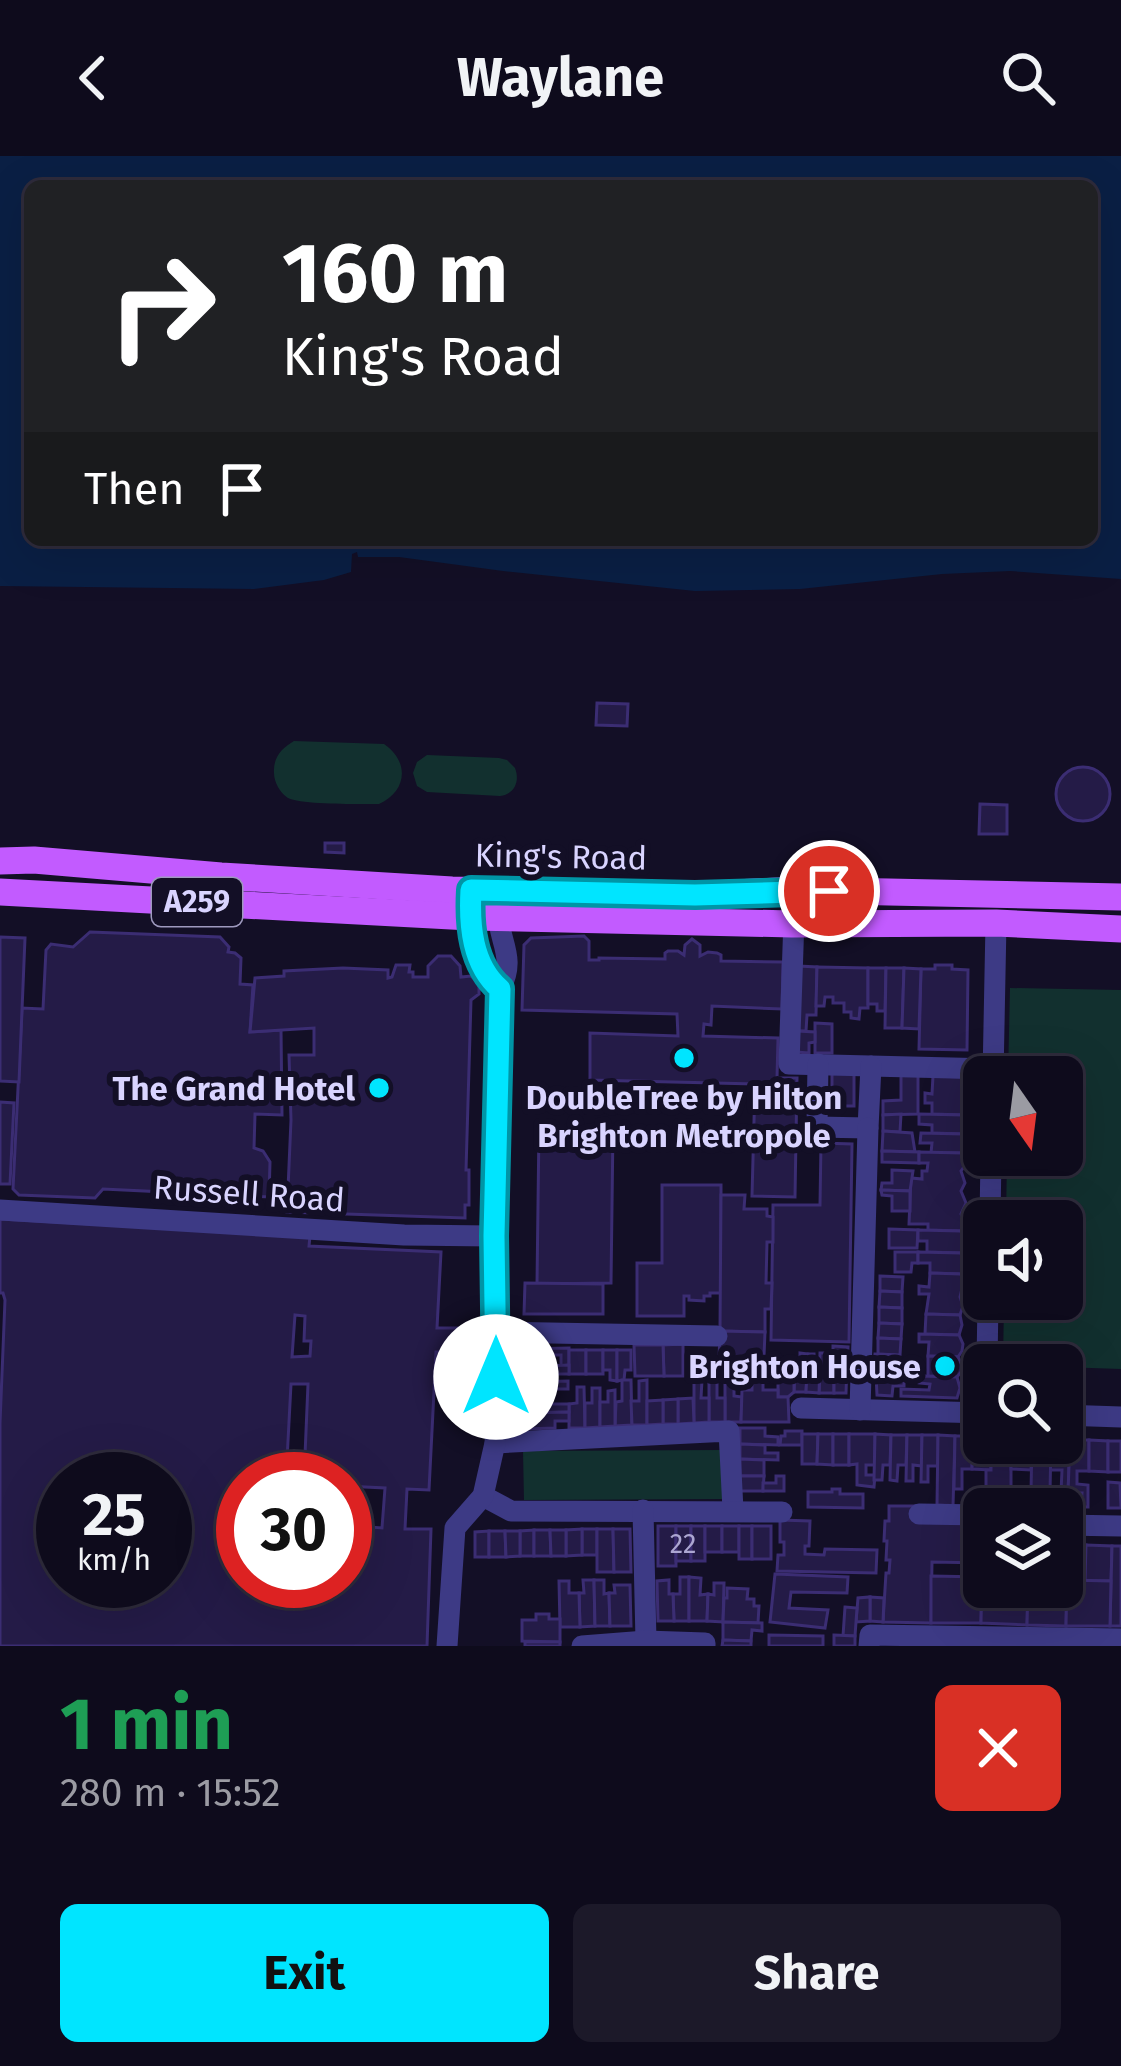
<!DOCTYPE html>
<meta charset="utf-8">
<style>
:root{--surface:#0e0b1c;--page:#1c1929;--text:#f1f3f6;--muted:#9b9ba3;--line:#2e2b3b;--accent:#00e5ff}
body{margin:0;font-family:"Fira Sans",sans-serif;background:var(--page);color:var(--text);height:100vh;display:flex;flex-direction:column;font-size:45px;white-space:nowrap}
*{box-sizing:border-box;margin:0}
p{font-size:39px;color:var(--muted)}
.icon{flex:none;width:66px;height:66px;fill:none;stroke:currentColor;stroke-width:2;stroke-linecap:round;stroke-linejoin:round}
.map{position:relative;height:1490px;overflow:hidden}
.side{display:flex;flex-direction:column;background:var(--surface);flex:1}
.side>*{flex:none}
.banner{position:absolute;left:24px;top:24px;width:1074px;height:366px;border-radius:18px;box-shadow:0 12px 48px #0002,0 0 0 3px var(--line);background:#202124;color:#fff;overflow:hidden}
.needle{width:78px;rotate:166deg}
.tools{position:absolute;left:963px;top:900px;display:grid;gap:24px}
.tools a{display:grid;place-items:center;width:120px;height:120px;border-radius:18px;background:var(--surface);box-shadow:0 12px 48px #0002,0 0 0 3px var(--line);font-size:60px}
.speed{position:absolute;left:36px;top:1296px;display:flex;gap:24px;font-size:60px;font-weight:700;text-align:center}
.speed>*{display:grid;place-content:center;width:156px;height:156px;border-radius:50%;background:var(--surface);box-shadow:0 12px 48px #0002,0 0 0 3px var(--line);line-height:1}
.speed small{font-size:30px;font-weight:400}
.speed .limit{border:18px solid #d22;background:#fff;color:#111}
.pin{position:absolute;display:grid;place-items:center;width:102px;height:102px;color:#fff;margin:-51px;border:6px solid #fff;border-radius:50%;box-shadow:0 3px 12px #0007}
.me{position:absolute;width:132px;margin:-66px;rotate:0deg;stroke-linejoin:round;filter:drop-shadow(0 0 9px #0008)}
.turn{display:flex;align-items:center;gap:42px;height:252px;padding:0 60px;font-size:54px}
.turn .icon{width:156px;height:156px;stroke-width:2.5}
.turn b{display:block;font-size:84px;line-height:102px}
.then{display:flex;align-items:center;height:114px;padding:0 60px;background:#0003;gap:24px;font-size:45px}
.round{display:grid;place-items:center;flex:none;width:126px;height:126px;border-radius:18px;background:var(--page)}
.summary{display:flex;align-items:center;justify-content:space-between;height:204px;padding:0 60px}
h1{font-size:72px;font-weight:700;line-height:90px;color:#1e9e55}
.primary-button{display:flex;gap:24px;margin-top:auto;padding:24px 60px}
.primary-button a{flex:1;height:138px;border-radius:18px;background:var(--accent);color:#111;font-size:48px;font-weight:700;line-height:138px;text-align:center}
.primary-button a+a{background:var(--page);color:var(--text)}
header{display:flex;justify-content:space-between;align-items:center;height:156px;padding:0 60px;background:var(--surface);font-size:54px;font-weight:700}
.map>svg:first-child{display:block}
.green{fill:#12302f}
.water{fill:#0a1f44;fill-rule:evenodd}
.building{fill:#241b47;stroke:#3b2d73;stroke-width:3;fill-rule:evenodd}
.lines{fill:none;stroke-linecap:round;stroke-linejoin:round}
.minor{stroke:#3d3a85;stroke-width:21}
.major{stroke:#c25bff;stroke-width:27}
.route-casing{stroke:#0095a6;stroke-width:30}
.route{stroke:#00e5ff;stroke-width:21}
.poi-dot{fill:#00e5ff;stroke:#130f26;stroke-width:4.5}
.labels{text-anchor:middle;stroke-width:12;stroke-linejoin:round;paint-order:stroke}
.number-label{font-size:27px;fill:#aca6d1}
.shield{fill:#130f26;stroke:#9e99be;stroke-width:3}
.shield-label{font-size:30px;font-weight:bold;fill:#d9d4ff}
.street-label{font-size:33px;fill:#d9d4ff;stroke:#130f26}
.poi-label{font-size:33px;font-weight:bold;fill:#d9d4ff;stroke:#130f26;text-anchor:end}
</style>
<header><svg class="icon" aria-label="back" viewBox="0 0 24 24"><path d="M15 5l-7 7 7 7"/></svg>Waylane<svg class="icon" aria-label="search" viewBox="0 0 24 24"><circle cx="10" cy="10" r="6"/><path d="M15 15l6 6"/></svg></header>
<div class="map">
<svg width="1121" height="1490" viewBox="0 0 1121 1490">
<rect width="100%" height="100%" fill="#130f26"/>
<g class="green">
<path d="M294,585l90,3c26,18 23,47 -5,60 -19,0 -77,1 -91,-6 -8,-5 -14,-16 -14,-25 -1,-16 8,-25 20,-32z"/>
<path d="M427,599l72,3 8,2 8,8c5,13 0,26 -15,28l-73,-4 -10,-6 -4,-13 4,-11z"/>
<path d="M1010,832l111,2v379l-118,-4 1,-66h58v-78h-56l1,-66h55v-78h-54z"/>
<path d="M722,1294v49l-198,1 -1,-49z"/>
</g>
<path class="water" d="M0,0h1121v423l-111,-8 -68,3 -142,15 -105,2 -192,-20 -104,-14h-41l-1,-5 -5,2 -1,18 -27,8 -70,9 -254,-3zM30,30h1062v354h-1062z"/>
<g class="building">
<path d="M597,547l31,1 -1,22 -31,-1z"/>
<circle cx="1083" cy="638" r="27"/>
<path d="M980,648l27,1v29h-28z"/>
<path d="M325,687h19v10l-19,-1z"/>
<rect x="601" y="696" width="19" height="11"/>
<path d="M90,776l130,5 9,10 -1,5 7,1 6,5 -1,26 13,1 -3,47 31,-2 1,85 -27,-1 -1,34 9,3 7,11 -1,35 -166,-8 -8,9 -76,-3 -6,-6 9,-181 21,1 3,-59 5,-6 22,3z"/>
<path d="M584,780l5,5v19h10v-2l66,1v-6l3,-2h10l6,4 1,-10 7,-6 8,6v11l8,-4 9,1 4,2v6l62,1 -1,47 -70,-3 -1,19 -7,-1 -1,12 75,2 -1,40h20l-2,119 -43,-1 3,-112 -165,-4v-47l88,3 -1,-22 -155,-4 2,-65 7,-7z"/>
<path d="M0,781l25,1 -6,144 -19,-1z"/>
<path d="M438,800h13l9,10 1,11 10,-1 8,7v11l-8,6 -5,170h3v35h-4v13l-178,-6 4,-92 -2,-65h25v-27l-64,4 5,-54 29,-2v-5l59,-3 45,2v8l4,-1 4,-12h14l-1,7h4v5h15v-11z"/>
<path d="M935,809h17v4l16,1 -1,80 -48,-1 2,-80h14z"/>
<path d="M798,810l19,1 -1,48h-9l-1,16h-9z"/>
<path d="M817,811l51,1v40h-8l-1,11 -8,-1v-6h-7v-9h-11v-6h-8l-1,9h-8z"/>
<path d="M868,812h18l-1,43h-8v-7h-9z"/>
<path d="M886,812h18l-2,60h-17z"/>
<path d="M904,812l17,1 -2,60 -17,-1z"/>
<path d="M815,867l17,1v29h-17z"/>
<path d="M797,875l18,1v10l-6,1v10l-13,-1z"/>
<rect x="832" y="917" width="22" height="33"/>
<path d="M901,918l17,1v39l-35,1v-14l18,-1z"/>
<path d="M933,920l30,1 5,9 -5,8 4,11 -3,10 -32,-1v-11h-7v-10l7,1z"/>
<path d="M0,946l14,1 -4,81h-10z"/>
<path d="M901,958l-1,18 -17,-1v-16z"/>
<path d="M919,958l45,1 2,12 -3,7 -31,-1v-8l-13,-1z"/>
<path d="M539,971l74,1 -2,155 -74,1z"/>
<path d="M883,975l29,2 3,19 -33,-1z"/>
<path d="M921,977l42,1 3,13 -3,6h-32l1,-10h-12z"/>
<path d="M821,987l31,1 -3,198 -78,-2 2,-135h47z"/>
<path d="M882,995l37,1v11l-37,-1z"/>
<path d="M919,996l44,1 3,11 -5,7 4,12 -4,8 5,12 -5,11 4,8 -4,9 -33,-1v-6h-19l2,-46 11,1v-8h5l1,-8h-9z"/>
<path d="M892,1014l21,1 -3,20 -29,-1 1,-7h10z"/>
<path d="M662,1029h59v108h-11v3h-6v5l-15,-1v-4h-5v20h-47v-53h25z"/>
<path d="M881,1034l29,1v20h-18v-15l-10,-1z"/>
<path d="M721,1039h24l-1,14h23v7l6,1v25h-6l-1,41h6l-1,26h-6v23l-45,-1z"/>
<path d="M0,1063l310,17 -1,10 132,6 -4,76h27l9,3 3,3v11l-13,7h-27l-7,138 -22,-1 -2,40h26l-4,117h-427v-223l5,-123 -2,-7h-3zM295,1159l10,1 -1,25h7l-1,15 -18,1zM291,1228h17l-4,95h41v7l40,2 -3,40 -37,-3v56h-102v-102h43zM63,1323h102v102h-102z"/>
<path d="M889,1073l29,1 -1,18h-28z"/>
<path d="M918,1074l43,1 3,15 -3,7 -34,-1v-11h-9z"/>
<path d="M895,1096h23v11h-6l-1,9h-16z"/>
<path d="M918,1096l43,1 3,13 -3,8 -31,-1v-10h-12z"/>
<path d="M930,1117l31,1 2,10 -3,13 3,9 -3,9 -34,-1 3,-20h-10v-8l10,1z"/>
<path d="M880,1120l23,1 -1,15 -22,-1z"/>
<path d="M525,1127l78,1v30h-79z"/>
<path d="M880,1135l22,1v16l-23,-1z"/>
<path d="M879,1151l23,1v16l-23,-1z"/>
<path d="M926,1158l34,1 2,10 -3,10 -34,-1z"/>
<path d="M879,1167l23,1 -1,15 -23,-1z"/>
<path d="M720,1175l45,1 -2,47h-21v-12h-15v-7h-8z"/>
<path d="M919,1178l40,1 4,9 -1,7 -4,6 -30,-1 1,-14h-10z"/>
<path d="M878,1182l23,1 -1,16 -22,-1z"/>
<path d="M683,1188v32h-19l-1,-31z"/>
<path d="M634,1189h29l1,31h-29z"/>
<path d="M833,1190l15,1 -1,16h-10v-4h-4z"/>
<path d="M569,1192v17l-8,1v-11h-12l1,11 -27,1 -1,-18z"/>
<rect x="569" y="1194" width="17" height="24"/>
<rect x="586" y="1194" width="17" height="24"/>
<path d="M603,1194h14v31l-7,-1v-10h-7z"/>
<path d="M617,1194h14v20h-6l-1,10 -7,1z"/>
<path d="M800,1197l8,1 -2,38h-12l1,-29h5z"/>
<path d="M820,1197h8l-1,10h7v30h-15z"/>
<path d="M808,1198h6v9h6l-1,30 -13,-1z"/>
<path d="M875,1198l19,1v21l-20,-1z"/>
<path d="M928,1200l30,1 4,8 -1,7 -4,5 -29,-1z"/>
<path d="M847,1207l-1,30h-12v-24h7v-5z"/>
<path d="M569,1209v9h-19v8h-27v-15z"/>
<path d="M876,1219h28v11h-11l-1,10 -15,-1z"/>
<path d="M919,1220l38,1 3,11 -3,10 -56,-2v-7l28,1 1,-6 -11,-1z"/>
<path d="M725,1222h9v18l8,1 -1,25h-16z"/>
<path d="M778,1222h16v14l-6,5h-10z"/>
<path d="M709,1223h8v19h8v24h-16z"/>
<path d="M752,1223h11v11h15v7h10l1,25h-48l1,-32h10z"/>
<path d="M622,1224h9l1,45 -17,1 1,-24 6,-1z"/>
<path d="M647,1224v45h-15l-1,-24h8v-20z"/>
<path d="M694,1224h8l-1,18h8v24l-15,1z"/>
<path d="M568,1225v8h-18v8h-27v-15z"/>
<path d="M577,1231h7l1,41h-16v-24l8,-1z"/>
<path d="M592,1232h8v39l-15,1v-25h7z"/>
<path d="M615,1234v36l-15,1v-25h8v-11z"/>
<path d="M523,1241h27l1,7h18v8l-45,1z"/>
<path d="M693,1242l1,25 -16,1v-25z"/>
<path d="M678,1243v25h-15v-24z"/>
<path d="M663,1244v24l-16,1v-24z"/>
<path d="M569,1256v9h-14v7l-31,1v-16z"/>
<path d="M740,1272h25v8l13,1v8l-38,-1z"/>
<path d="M785,1275h17v14h-22l1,-9h4z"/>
<path d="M802,1278h16l-1,30h-15z"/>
<path d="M818,1278h15v31l-16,-1z"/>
<rect x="833" y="1278" width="16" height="31"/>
<path d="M849,1278h26v31h-9v10h9l-1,12 -17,-2v-21l-8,1z"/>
<path d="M875,1278l16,1 -1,30h-7l-1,15h-8z"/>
<path d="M891,1279h16l-1,30h-8l-1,16 -7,-1z"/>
<path d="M907,1279h15v31l-9,-1v16h-7z"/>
<path d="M922,1279h16v31h-10v16h-7z"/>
<path d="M938,1279l17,1 -2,70 -16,-1z"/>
<path d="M955,1280h18l-1,33h-10v20h-8z"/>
<path d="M973,1280l11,1v6h7v27l-19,-1z"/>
<path d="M1062,1283l8,1 -2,53 -7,-1 1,-22h-12l1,-27h11z"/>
<path d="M1070,1284h19v31h-12v13l11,1v22h-7l1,-14h-14z"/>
<path d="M1089,1284l19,1v31l-19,-1z"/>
<rect x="1108" y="1285" width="13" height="31"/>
<path d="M991,1287h20v54h-25v-27h5z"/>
<path d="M1011,1287h21l-1,27 -20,-1z"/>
<path d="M1032,1287h19l-1,49 -19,-1z"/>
<path d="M740,1288l25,1v8h13v7l-38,-1z"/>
<path d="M740,1303l24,1v16h-24z"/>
<path d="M740,1320h24l-1,15h-24z"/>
<path d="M776,1320h8v15h-21v-8h13z"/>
<path d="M1108,1326l12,1 1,25h-13z"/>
<path d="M832,1333h8v5h23v14l-55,-1v-15h24z"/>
<path d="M889,1350h31l64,16v41l-52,-1 -1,61 -48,-1 3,-49h3l1,-13h-4l1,-19h-3l1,-20h4z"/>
<path d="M780,1364l30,1 -1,25h-4v8l19,1 1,-6 52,1 -1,23 -99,-2 1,-16h6v-13h-4z"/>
<rect x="658" y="1370" width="18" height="40"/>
<rect x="676" y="1370" width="15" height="35"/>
<rect x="691" y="1370" width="14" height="35"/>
<rect x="705" y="1370" width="17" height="26"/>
<rect x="722" y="1370" width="17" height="26"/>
<rect x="739" y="1370" width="13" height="33"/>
<rect x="752" y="1370" width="19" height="33"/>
<rect x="582" y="1373" width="15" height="26"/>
<path d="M582,1373v26l-16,1v-26z"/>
<path d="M597,1373h16l1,43h-17z"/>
<path d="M613,1373h17l1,43h-17z"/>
<path d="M534,1374v26h-14v-25z"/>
<path d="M534,1374h16l1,26h-17z"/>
<path d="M550,1374h16v26h-15z"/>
<path d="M489,1375v26h-14v-25z"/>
<path d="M489,1375h16l1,26h-17z"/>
<path d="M505,1375h15v25l-14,1z"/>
<rect x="1062" y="1389" width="5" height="35"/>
<path d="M1067,1389h19l-1,36 -18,-1z"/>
<path d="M1086,1389l26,1 -1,35h-26z"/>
<path d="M1112,1390h9v80h-11z"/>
<path d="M775,1418l73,3 -1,16 -56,-1 -2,16 39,2 -3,18 -55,-6z"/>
<path d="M931,1420l51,1 -1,46h-50z"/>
<path d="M680,1421h9v44h-15l-1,-27h7z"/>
<path d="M689,1421l12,1 -1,17 8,-1 -1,27h-18z"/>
<path d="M982,1421l2,10h44l-1,38 -46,-2z"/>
<path d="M583,1424h11l1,46 -15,1 -1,-34h5z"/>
<path d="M594,1424h10v14l5,-1 1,33h-15z"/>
<path d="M669,1424v14h4l1,27h-16l-1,-40z"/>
<path d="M1062,1424h5l-1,46 -39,-1 1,-38h20v10h8v-10h6z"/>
<path d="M1067,1424l44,1 -1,45h-44z"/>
<path d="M559,1425h10v12h10l1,34h-20z"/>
<path d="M714,1427h10l-1,39 -16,-1 1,-27 6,1z"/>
<path d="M614,1429h16l1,41h-21l-1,-33h6z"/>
<path d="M727,1432l21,1 -1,10h7v7h5l-1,17 -35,-1 1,-24h3z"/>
<path d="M870,1441l14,1 -1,24 -13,-1z"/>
<path d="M870,1441v24l-14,1 2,-24z"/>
<path d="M845,1451l12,1 -2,28h-12z"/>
<path d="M536,1458h13v5h11v23l-38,-1v-21h14z"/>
<path d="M723,1466l39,1v8l-10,-1 -1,11 -28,-1z"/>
<path d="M769,1479l54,1v10h-54z"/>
<path d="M834,1479l21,1v10h-21z"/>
<path d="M723,1484l28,1v5h-29z"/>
<rect x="525" y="1486" width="35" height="4"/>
</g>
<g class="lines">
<g class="minor">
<path d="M795,734l-6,174 204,5"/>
<path d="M470,747c-1,20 3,54 15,72 2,4 11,11 15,14"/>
<path d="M818,908l-1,63 51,1 3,-62"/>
<path d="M993,921l3,-154"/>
<path d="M0,1054l404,25 89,1"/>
<path d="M990,1065l1,-66"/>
<path d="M496,1176l221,4"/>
<path d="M987,1209l1,-66"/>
<path d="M801,1252l183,5"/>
<path d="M860,1254l8,-282"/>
<path d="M1062,1259l59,2"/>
<path d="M495,1287l234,-12 4,79"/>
<path d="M483,1340l28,15 271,1"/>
<path d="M643,1354l3,131"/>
<path d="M919,1358l65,1"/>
<path d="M1062,1369l59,1"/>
<path d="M447,1490l8,-118 28,-32 12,-53 2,-32 -4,-175 7,-247c18,-34 -4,-49 -2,-83"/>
<path d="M582,1490l64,-5 59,2v3"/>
<path d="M869,1490l1,-11 251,4"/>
</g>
<g class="major">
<path d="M0,705l34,-1 187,16 231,14 243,5 100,-5 326,7"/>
<path d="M0,736l470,25 322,7 204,-1 125,6"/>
</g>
</g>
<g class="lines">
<defs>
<path id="route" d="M496,1221l-2,-141 6,-247c-28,-24 -31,-64 -29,-99l224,5 134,-4"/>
</defs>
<use href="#route" class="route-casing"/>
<use href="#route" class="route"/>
</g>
<g class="poi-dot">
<circle cx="684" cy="902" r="12"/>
<circle cx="379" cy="932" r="12"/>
<circle cx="945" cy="1210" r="12"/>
</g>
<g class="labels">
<g class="number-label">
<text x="683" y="1397">22</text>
</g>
<rect class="shield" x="152" y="722" width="90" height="48" rx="9"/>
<g class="shield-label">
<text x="197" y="756">A259</text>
</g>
<g class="street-label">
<text transform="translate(561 700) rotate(1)" y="12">King's Road</text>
<text transform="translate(249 1037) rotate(4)" y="12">Russell Road</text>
</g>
<g class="poi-label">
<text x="355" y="944">The Grand Hotel</text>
<text x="684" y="953" text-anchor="middle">DoubleTree by Hilton<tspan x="684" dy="38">Brighton Metropole</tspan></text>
<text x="921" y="1222">Brighton House</text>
</g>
</g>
</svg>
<div class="tools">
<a><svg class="needle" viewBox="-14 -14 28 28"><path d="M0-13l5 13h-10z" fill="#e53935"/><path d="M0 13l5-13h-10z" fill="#9b9ba3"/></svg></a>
<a><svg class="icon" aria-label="sound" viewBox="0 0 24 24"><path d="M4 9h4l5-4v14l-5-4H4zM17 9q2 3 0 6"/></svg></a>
<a><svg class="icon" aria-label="search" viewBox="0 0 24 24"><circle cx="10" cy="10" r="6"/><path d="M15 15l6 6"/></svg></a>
<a><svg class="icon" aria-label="layers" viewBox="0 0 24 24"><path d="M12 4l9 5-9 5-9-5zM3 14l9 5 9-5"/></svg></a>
</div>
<div class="speed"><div>25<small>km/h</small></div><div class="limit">30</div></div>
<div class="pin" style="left:829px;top:735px;background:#d93025"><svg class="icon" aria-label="arrive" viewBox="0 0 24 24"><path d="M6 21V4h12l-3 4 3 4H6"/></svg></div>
<svg class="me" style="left:496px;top:1221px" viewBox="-20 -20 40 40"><circle r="19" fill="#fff"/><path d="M0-13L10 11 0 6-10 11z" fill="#00e5ff"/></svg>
<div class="banner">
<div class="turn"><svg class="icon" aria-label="right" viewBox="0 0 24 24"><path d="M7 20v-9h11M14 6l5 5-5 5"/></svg><div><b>160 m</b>King's Road</div></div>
<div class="then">Then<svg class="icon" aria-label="arrive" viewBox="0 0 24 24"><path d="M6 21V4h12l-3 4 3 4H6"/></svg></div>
</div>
</div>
<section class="side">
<div class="summary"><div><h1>1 min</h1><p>280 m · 15:52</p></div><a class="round" style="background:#d93025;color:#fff"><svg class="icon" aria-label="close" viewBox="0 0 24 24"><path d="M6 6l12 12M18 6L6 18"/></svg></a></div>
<div class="primary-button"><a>Exit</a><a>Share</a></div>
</section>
